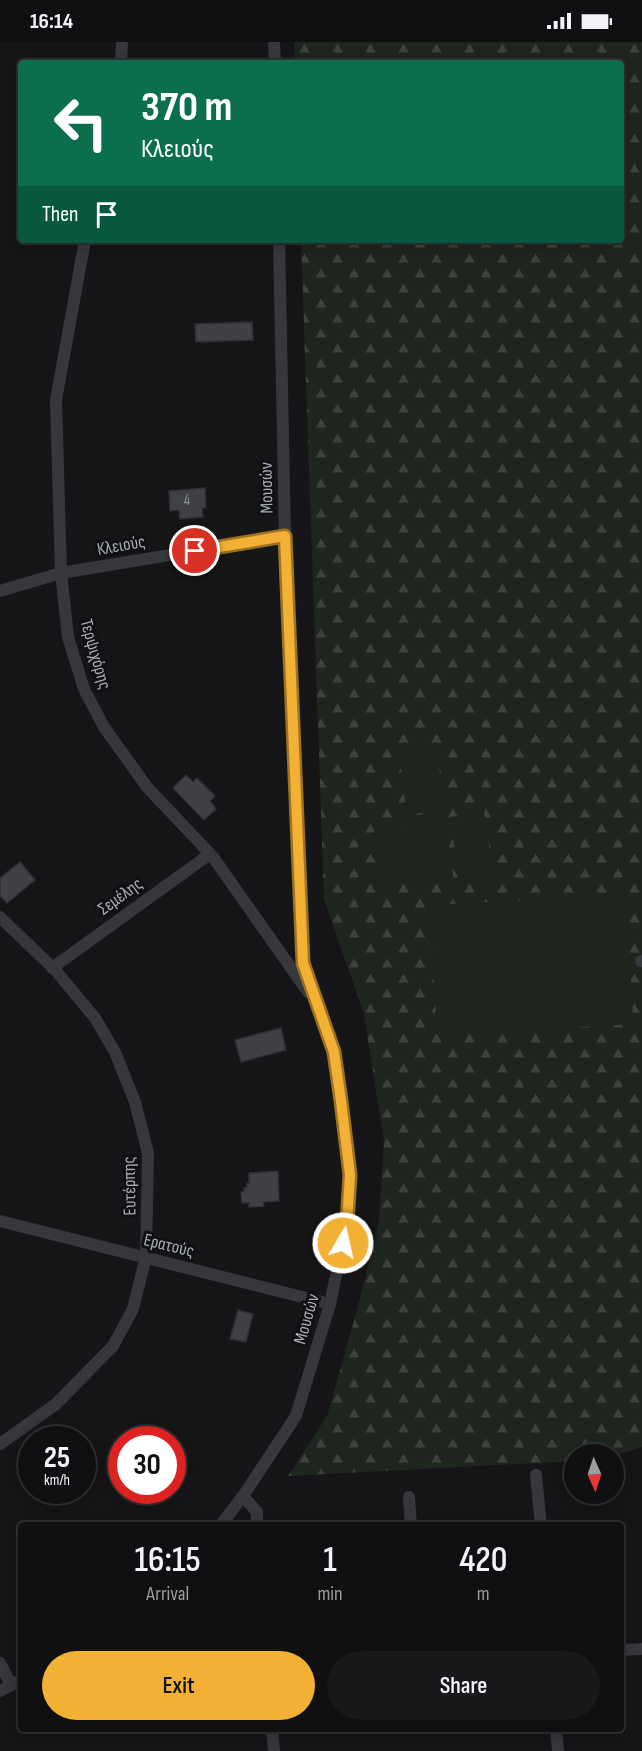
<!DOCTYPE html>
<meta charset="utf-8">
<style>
:root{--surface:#101012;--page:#19191b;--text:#f1f3f6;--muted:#9c9d9f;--line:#303032;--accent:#f2b134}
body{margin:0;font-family:"Sofia Sans Condensed",sans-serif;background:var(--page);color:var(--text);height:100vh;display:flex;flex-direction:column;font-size:22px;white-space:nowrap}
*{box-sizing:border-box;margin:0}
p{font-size:20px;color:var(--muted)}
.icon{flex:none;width:33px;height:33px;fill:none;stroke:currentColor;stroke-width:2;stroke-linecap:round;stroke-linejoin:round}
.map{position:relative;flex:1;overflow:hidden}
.side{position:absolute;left:18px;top:1480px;width:606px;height:210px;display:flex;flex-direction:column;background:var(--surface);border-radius:6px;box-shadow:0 3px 15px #0003,0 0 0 2px var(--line)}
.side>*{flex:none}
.banner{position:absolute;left:18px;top:18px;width:606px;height:183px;border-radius:6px;box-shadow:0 3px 15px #0003,0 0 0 2px var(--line);background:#0b6e4f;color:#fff;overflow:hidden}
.needle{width:39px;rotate:177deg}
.tools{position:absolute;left:564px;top:1402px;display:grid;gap:12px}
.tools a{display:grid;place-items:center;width:60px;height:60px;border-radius:50%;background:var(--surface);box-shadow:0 3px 15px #0003,0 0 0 2px var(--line);font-size:30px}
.speed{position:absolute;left:18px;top:1384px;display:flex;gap:12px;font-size:30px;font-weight:700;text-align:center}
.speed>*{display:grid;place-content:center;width:78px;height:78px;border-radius:50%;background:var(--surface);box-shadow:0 3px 15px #0003,0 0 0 2px var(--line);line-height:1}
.speed small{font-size:15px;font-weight:400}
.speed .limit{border:9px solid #d22;background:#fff;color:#111}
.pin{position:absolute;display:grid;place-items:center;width:51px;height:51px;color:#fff;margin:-26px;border:3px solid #fff;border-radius:50%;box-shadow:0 2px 6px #0007}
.me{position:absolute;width:66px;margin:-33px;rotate:9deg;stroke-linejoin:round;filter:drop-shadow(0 0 4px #0008)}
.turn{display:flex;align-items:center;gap:21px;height:126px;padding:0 24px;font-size:27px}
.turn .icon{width:78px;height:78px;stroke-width:2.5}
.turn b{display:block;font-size:42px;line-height:51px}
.then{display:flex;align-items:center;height:57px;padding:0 24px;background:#0003;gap:12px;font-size:22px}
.eta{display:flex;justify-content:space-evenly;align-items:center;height:102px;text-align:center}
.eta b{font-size:36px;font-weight:600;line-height:42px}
.action{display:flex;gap:12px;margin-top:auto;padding:12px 24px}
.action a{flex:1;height:69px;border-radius:36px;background:var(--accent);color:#111;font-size:24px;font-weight:600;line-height:69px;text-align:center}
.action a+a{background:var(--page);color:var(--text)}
.status{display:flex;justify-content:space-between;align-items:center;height:42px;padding:0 30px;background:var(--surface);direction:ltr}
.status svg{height:16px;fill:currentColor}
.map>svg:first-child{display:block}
.forest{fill:url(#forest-firs)}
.pitch{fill:#1e261f}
.building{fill:#404145;stroke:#303034;stroke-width:1.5}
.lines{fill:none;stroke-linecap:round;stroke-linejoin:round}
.street{stroke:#37383d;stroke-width:12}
.route-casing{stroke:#9d7322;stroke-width:15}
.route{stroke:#f2b134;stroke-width:10}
.labels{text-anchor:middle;stroke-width:6;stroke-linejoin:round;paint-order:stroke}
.number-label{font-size:15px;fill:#8e929b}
.street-label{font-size:18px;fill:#a8adb8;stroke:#111113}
</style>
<div class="status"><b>16:14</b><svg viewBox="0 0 49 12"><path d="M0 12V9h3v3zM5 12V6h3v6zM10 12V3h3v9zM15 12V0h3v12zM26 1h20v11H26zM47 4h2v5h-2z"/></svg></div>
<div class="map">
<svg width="642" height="1709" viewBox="0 0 642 1709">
<defs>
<pattern id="forest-firs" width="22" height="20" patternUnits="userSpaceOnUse" patternTransform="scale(1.5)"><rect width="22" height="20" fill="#1e261f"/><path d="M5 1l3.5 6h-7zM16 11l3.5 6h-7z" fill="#3c433d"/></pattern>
</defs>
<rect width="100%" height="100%" fill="#161618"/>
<path class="forest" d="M294,0h348v1405l-28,9 -40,-1v6l-286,15 39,-60 30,-106 22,-88 5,-80 -20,-128 -40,-115 -23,-659h320v-177h-326z"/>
<g class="pitch">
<path d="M437,705l7,63 -37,5 -8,-64z"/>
<path d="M444,769l10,70 -37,5 -1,-4 -33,5 -10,-62 33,-5 9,58 -8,-61z"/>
<path d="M484,770l10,68 -34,5 -10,-68z"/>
<path d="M626,853l7,129 -196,11 -7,-130z"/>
</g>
<g class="building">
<path d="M252,280l1,18 -57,2 -1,-18z"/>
<path d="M205,446l1,20h-4l1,9 -23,2 -1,-9 -9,1 -1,-20z"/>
<path d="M186,733l7,7 4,-4 18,18 -5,5 6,8 -12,11 -31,-32z"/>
<path d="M20,820l15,18 -28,23 -7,-7v-18z"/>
<path d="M281,986l5,22 -45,12 -6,-22z"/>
<path d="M278,1129l1,30 -16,1 1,4 -15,1v-4h-7l-1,-11h3v-4h3v-5h2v-10z"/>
<path d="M238,1268l15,4 -7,28 -16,-3z"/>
</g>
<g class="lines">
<g class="street">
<path d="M274,0l1,21"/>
<path d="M121,21l1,-21"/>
<path d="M85,198l-29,160 5,173 7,64 16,52 20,38 43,60 66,70 95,135"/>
<path d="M0,549l61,-18 224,-37"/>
<path d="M0,875l56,54 39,47 20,34 20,50 13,51 -2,104 -13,52 -20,37 -57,58 -56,40"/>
<path d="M641,919h1"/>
<path d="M52,926l158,-114"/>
<path d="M0,1179l330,83"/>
<path d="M536,1433l5,51"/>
<path d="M243,1454l14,16v14"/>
<path d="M409,1455l2,29"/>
<path d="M220,1484l23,-30 53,-80 34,-112 17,-81 3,-48 -16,-123 -31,-89 -18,-427 -6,-296"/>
<path d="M621,1608l21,-1"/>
<path d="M0,1621l11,22"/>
<path d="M0,1649l21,-11"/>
<path d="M272,1688l2,21"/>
<path d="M556,1688l2,21"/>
</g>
</g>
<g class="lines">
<defs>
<path id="route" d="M195,509l90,-15 18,427 31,89 7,49 9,74 -3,48 -4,20"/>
</defs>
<use href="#route" class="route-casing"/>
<use href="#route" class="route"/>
</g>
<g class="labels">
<g class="number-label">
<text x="187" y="463">4</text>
</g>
<g class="street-label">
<text transform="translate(266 446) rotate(-91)" y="6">Μουσών</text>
<text transform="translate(121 503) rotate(-10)" y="6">Κλειούς</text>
<text transform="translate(96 612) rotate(74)" y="6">Τερψιχόρης</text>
<text transform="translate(120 854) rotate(-36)" y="6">Σεμέλης</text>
<text transform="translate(129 1144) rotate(-91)" y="6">Ευτέρπης</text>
<text transform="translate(169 1203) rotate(14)" y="6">Ερατούς</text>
<text transform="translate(306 1277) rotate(-74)" y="6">Μουσών</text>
</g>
</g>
</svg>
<div class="tools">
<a><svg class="needle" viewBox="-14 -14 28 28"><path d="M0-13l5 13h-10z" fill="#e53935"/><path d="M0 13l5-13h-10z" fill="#9c9d9f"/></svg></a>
</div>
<div class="speed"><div>25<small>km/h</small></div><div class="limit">30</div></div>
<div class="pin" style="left:195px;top:509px;background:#d93025"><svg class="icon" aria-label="arrive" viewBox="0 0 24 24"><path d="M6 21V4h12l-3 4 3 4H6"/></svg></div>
<svg class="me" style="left:343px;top:1201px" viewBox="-20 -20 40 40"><circle r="17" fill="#f2b134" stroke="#fff" stroke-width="3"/><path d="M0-11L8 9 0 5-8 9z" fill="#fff"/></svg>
<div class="banner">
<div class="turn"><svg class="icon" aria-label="left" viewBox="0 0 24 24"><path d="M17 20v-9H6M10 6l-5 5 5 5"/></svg><div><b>370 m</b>Κλειούς</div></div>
<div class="then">Then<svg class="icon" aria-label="arrive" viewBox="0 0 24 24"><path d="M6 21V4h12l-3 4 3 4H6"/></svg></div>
</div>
<section class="side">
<div class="eta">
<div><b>16:15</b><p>Arrival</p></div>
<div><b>1</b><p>min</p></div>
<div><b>420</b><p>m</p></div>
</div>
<div class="action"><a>Exit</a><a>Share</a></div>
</section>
</div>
